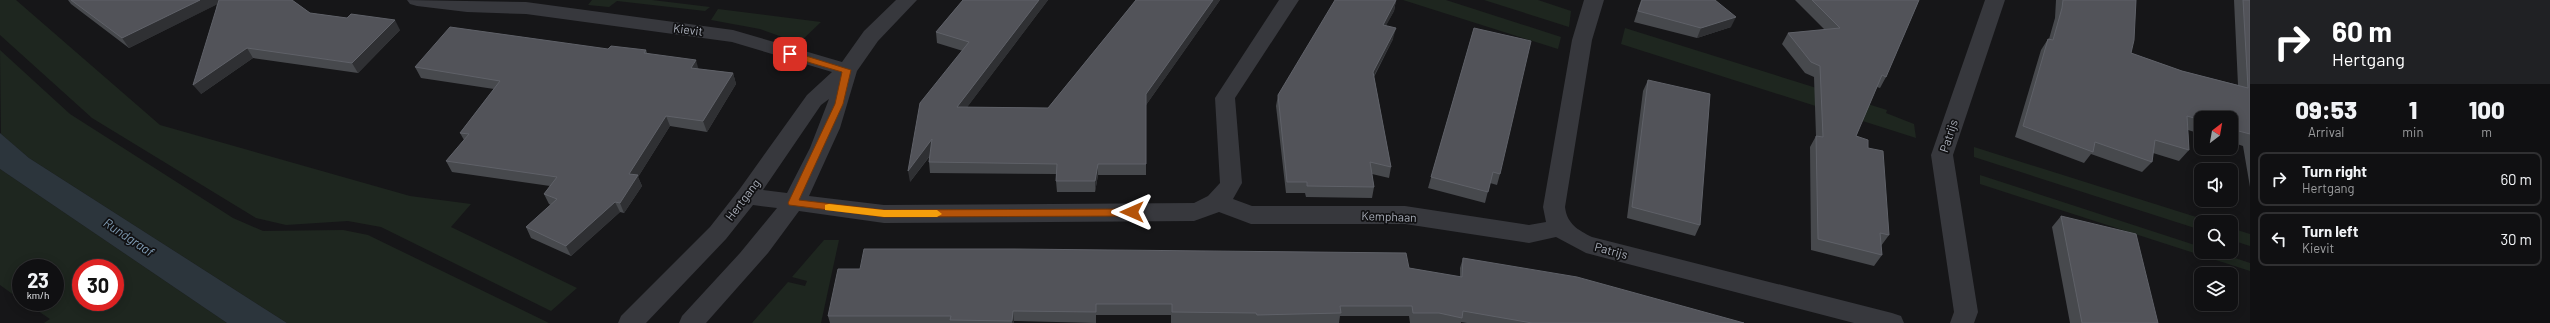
<!DOCTYPE html>
<style>
:root{--surface:#101012;--page:#19191b;--text:#f1f3f6;--muted:#9c9d9f;--line:#303032}
body{margin:0;font-family:Barlow,sans-serif;background:var(--page);color:var(--text);height:100vh;display:flex;flex-direction:column;font-size:15px;white-space:nowrap}
*{box-sizing:border-box;margin:0}
p{font-size:13px;color:var(--muted)}
.icon{flex:none;width:22px;height:22px;fill:none;stroke:currentColor;stroke-width:2;stroke-linecap:round;stroke-linejoin:round}
.map{position:relative;flex:1;overflow:hidden}
.panel{display:flex;flex-direction:column;background:var(--surface);width:300px}
.panel>*{flex:none}
.banner{background:#202124;color:#fff;overflow:hidden}
.needle{width:26px;rotate:31deg}
.fabs{position:absolute;left:2194px;top:111px;display:grid;gap:8px}
.fabs a{display:grid;place-items:center;width:44px;height:44px;border-radius:8px;background:var(--surface);box-shadow:0 2px 10px #0003,0 0 0 1px var(--line);font-size:20px}
.speed{position:absolute;left:12px;top:259px;display:flex;gap:8px;font-size:20px;font-weight:700;text-align:center}
.speed>*{display:grid;place-content:center;width:52px;height:52px;border-radius:50%;background:var(--surface);box-shadow:0 2px 10px #0003,0 0 0 1px var(--line);line-height:1}
.speed small{font-size:10px;font-weight:400}
.speed .limit{border:6px solid #d22;background:#fff;color:#111}
.pin{position:absolute;display:grid;place-items:center;width:34px;height:34px;color:#fff;margin:-17px;border-radius:8px;box-shadow:0 2px 6px #0006}
.me{position:absolute;width:44px;margin:-22px;rotate:270deg;stroke-linejoin:round;filter:drop-shadow(0 0 3px #0008)}
.turn{display:flex;align-items:center;gap:14px;height:84px;padding:0 16px;font-size:18px}
.turn .icon{width:52px;height:52px;stroke-width:2.5}
.turn b{display:block;font-size:28px;line-height:34px}
.eta{display:flex;justify-content:space-evenly;align-items:center;height:68px;text-align:center}
.eta b{font-size:24px;font-weight:800;line-height:28px}
ul{padding:0;list-style:none}
li{display:flex;align-items:center;gap:12px;height:54px;margin:0 8px 6px;padding:0 8px;border:2px solid var(--line);border-radius:8px}
li div{flex:1}
li b{display:block;font-size:15px}
li em{font-style:normal}
main{display:flex;flex:1;min-height:0}
.map>svg:first-child{display:block}
.green{fill:#1e261f;fill-rule:evenodd}
.water{fill:#2c353c}
.lines{fill:none;stroke-linecap:round;stroke-linejoin:round}
.minor{fill:#37383d;fill-rule:evenodd}
.wall{fill:#47494d}
.shaded-wall{fill:#2f3033}
.building{fill:#525359;stroke:#5f6168}
.route{fill:#b45309;stroke:#753606}
.slow{fill:#f59e0b}
.labels{text-anchor:middle;stroke-width:3.5;stroke-linejoin:round;paint-order:stroke}
.street-label{font-size:12px;fill:#a8adb8;stroke:#111113}
.water-label{font-size:13px;font-style:italic;fill:#7f9bb3;stroke:#111113}
</style>
<main>
<div class="map">
<svg width="2250" height="323" viewBox="0 0 2250 323">
<rect width="100%" height="100%" fill="#161618"/>
<g class="green">
<path d="M0,0h16l144,125 250,71 61,8 -20,23 126,61 -26,23 -170,-84 -33,-6 -62,4 -30,-7 -164,-100 -92,-83z"/>
<path d="M592,0h60l58,7 -5,4 -88,-10 -8,6 -21,-2z"/>
<path d="M1403,0h43l115,37 -3,12z"/>
<path d="M1484,0h54l33,11 -2,16z"/>
<path d="M718,9l103,13 -22,21 -39,-14 -49,-9z"/>
<path d="M1625,28l262,82 -1,3 28,11 2,14 -295,-94z"/>
<path d="M0,50l70,64 163,104 30,13 80,-1 25,5 181,88h-262l-258,-165 -28,-24z"/>
<path d="M1974,147l238,75h-11v8l-227,-73z"/>
<path d="M0,169l227,154h-183l6,-4 -25,-17h30v-34h-34v32l-21,-15zM81,268h34v34h-34z"/>
<path d="M1980,175l221,72v5h16l33,11v8l-270,-87z"/>
<path d="M2231,228l19,6v12l-19,-6z"/>
<path d="M824,240h15l-18,83h-69l36,-41 17,4 2,-5 -15,-4z"/>
</g>
<path class="water" d="M0,133l29,25 258,165h-60l-227,-154z"/>
<g class="lines">
<g class="minor">
<path d="M407,0l119,2 207,28 109,32 22,-31 32,-31h21l-39,41 -21,30 -17,57 -31,68 75,9 310,-2 14,-7 12,-13 -5,-85 64,-98h20l-64,98 7,85 -9,16 19,7h153l124,19 17,-3 -3,-15 29,-167 12,-40h20l-12,40 -27,167c2,17 13,23 27,30l300,76 9,3 3,7h-50l-268,-70 -30,-16 -27,6 -124,-19h-154l-32,-12 -25,9 -310,2 -85,-12 -31,42 -62,70h-27l3,-7 58,-63 37,-45 -24,-3 -27,34 -80,84h-28l3,-7 89,-89 29,-37 68,-95 25,-23 -100,-30 -206,-28 -59,-2 -50,-6 -7,-2zM829,99l-19,49 -23,45 -24,-3 58,-85z"/>
<path d="M1985,0h20l-52,155 25,157 -4,11h-24l4,-11 -23,-157z"/>
</g>
</g>
<g class="wall">
<path d="M68,0h224l18,13 37,5 53,12 -42,43 -105,-15 -52,36 16,-90 -88,44 -58,-44z"/>
<path d="M963,0h85l-81,107 81,1 88,-108h84l-74,105v70h-48l-3,17h-38l-1,-11v-7l-126,-1 -1,-11 1,-6 -20,26 53,-131 -26,-8 -1,-11z"/>
<path d="M1396,0l-2,11 -8,14 7,14 -19,38 17,90 -2,11 -17,-4 2,13 -2,11 -66,-1 -1,-4h-19l-10,-87 2,-11z"/>
<path d="M1641,0h74l16,27 -34,11 -63,-16z"/>
<path d="M1795,0h124l-33,77 -6,11 -3,-1 -21,49 12,12 21,87 -8,11 1,9 -8,11 -63,-16 -1,-103 6,-11 -2,-59 -9,-4 -23,-29 6,-11 37,-3z"/>
<path d="M2056,0h80l-5,53 51,18 56,14 -4,-85h16v187l-7,-41 -12,-4v-24h-30v16l-13,-4 1,20 -10,11 -26,-8 -1,9 -10,10 -51,-18 -7,9 -69,-26 26,-87 7,-11h1l6,-21z"/>
<path d="M1474,28l26,146 -3,11 -7,-2 -5,20 -57,-15z"/>
<path d="M646,50l1,3 52,16 34,4 3,11 -29,48 -37,-6 -32,51 4,9 -18,27 -4,-1 -49,44 -40,-18 -5,-11 25,-22 -2,-1 -5,-10 6,-8 -98,-14 -6,-11 18,-21 -4,-7 34,-44 -73,-11 -6,-11z"/>
<path d="M1648,80l52,145 -5,11 -68,-18 16,-127z"/>
<path d="M2061,216l97,107h-88l-18,-96z"/>
<path d="M1463,258l281,65h-277l-6,-1v1h-51l-1,-7h-69l-1,7h-168v-8h-75v8l-82,-2v2h-184l-2,-7 32,-47 549,-1 51,9v-9z"/>
</g>
<g class="shaded-wall">
<path d="M200,0h26l-97,48 -7,-10z"/>
<path d="M1039,0h9l-89,118 -2,-11z"/>
<path d="M1213,0h7l-74,105v-11z"/>
<path d="M1396,0l-2,11 -13,24 2,-10z"/>
<path d="M1736,17l-5,10 -34,11 4,-10z"/>
<path d="M395,20l5,10 -42,43 -6,-10z"/>
<path d="M1396,28l-3,11 -23,44 3,-11z"/>
<path d="M247,48l6,10 -52,36 -8,-9z"/>
<path d="M696,60l3,11 -8,-3z"/>
<path d="M733,73l3,11 -29,48 -4,-11z"/>
<path d="M666,116l4,10 -32,51 4,9 -18,27 -4,-10 9,-29z"/>
<path d="M932,139l2,11 -24,32 -2,-11z"/>
<path d="M1098,164v11l-3,17v-11z"/>
<path d="M615,202l5,10 -49,44 -5,-10z"/>
<path d="M1013,311l1,10v2h-2v-2z"/>
</g>
<g class="building">
<path d="M71,0h129l-78,38z"/>
<path d="M219,0h73l18,13 37,5 4,-4 44,6 -43,43 -105,-15 -54,37z"/>
<path d="M963,0h76l-82,107 91,1 88,-108h77l-67,94v70h-48l-3,17h-39l1,-17 -128,-2 3,-23 -24,32 12,-68 49,-61 -33,-10z"/>
<path d="M1335,0h61l-13,25 13,3 -23,44 18,95 -21,-5 4,25 -67,-1v-4h-20l-9,-87z"/>
<path d="M1642,0h73l21,17 -35,11 -63,-17z"/>
<path d="M1812,0h107l-33,77 -4,-2 -26,61 12,4v8l15,3 6,84 -9,-2 2,22 -64,-16 -2,-103 7,1 -3,-71 -9,-4 -23,-29 52,-5z"/>
<path d="M2063,0h73l-2,40 -3,13 51,18 66,17 -5,-88h7v134l-19,-5v-11h-30v2l-14,-4 2,34 -34,-10 -3,22 -57,-20 -2,10 -70,-26 25,-87 5,1 9,-32z"/>
<path d="M450,27l158,22 3,-3 35,4 -2,3 52,7 -5,8 42,5 -30,48 -37,-5 -37,58 9,1 -18,28 -5,-1 -49,44 -40,-19 31,-28 -13,-5 13,-17 -111,-16 23,-27 -9,-1 40,-52 -85,-14z"/>
<path d="M1474,28l57,13 -31,133 -7,-2 -5,20 -57,-15z"/>
<path d="M1648,80l62,14 -10,131 -68,-18z"/>
<path d="M2061,216l75,18 22,89h-76z"/>
<path d="M864,249h150l392,4 3,15 53,9 1,-19 114,19 167,46h-212l-69,-12 -1,7 -23,-5h-26l-1,-7h-72l1,7 -84,2 -1,-2 -84,-1v-8h-76v8l-83,-1 -1,10 -62,-1 1,-4h-123l10,-47h22z"/>
</g>
<path class="route" d="M790,51l61,19 -8,34 -44,96 85,10 248,-1 5,3 -5,4 -248,1 -95,-12 -1,-2 47,-99 7,-32 -55,-16 -1,-2z"/>
<path class="slow" d="M829,204l55,6h53l5,4 -5,3h-53l-59,-7v-5z"/>
<g class="labels">
<g class="street-label">
<text transform="translate(688 30) rotate(7)" y="4">Kievit</text>
<text transform="translate(1949 136) rotate(-72)" y="4">Patrijs</text>
<text transform="translate(743 200) rotate(-53)" y="4">Hertgang</text>
<text transform="translate(1389 217) rotate(2)" y="4">Kemphaan</text>
<text transform="translate(1611 251) rotate(15)" y="4">Patrijs</text>
</g>
<g class="water-label">
<text transform="translate(129 237) rotate(34)" y="5">Rundgraaf</text>
</g>
</g>
</svg>
<div class="fabs">
<a><svg class="needle" viewBox="-14 -14 28 28"><path d="M0-13l5 13h-10z" fill="#e53935"/><path d="M0 13l5-13h-10z" fill="#9c9d9f"/></svg></a>
<a><svg class="icon" aria-label="sound" viewBox="0 0 24 24"><path d="M4 9h4l5-4v14l-5-4H4zM17 9q2 3 0 6"/></svg></a>
<a><svg class="icon" aria-label="search" viewBox="0 0 24 24"><circle cx="10" cy="10" r="6"/><path d="M15 15l6 6"/></svg></a>
<a><svg class="icon" aria-label="layers" viewBox="0 0 24 24"><path d="M12 4l9 5-9 5-9-5zM3 14l9 5 9-5"/></svg></a>
</div>
<div class="speed"><div>23<small>km/h</small></div><div class="limit">30</div></div>
<div class="pin" style="left:790px;top:54px;background:#d93025"><svg class="icon" aria-label="arrive" viewBox="0 0 24 24"><path d="M6 21V4h12l-3 4 3 4H6"/></svg></div>
<svg class="me" style="left:1132px;top:212px" viewBox="-20 -20 40 40"><path d="M0-17L14 15 0 8-14 15z" fill="#b45309" stroke="#fff" stroke-width="4"/></svg>
</div>
<section class="panel">
<div class="banner">
<div class="turn"><svg class="icon" aria-label="right" viewBox="0 0 24 24"><path d="M7 20v-9h11M14 6l5 5-5 5"/></svg><div><b>60 m</b>Hertgang</div></div>
</div>
<div class="eta">
<div><b>09:53</b><p>Arrival</p></div>
<div><b>1</b><p>min</p></div>
<div><b>100</b><p>m</p></div>
</div>
<ul>
<li><svg class="icon" aria-label="right" viewBox="0 0 24 24"><path d="M7 20v-9h11M14 6l5 5-5 5"/></svg><div><b>Turn right</b><p>Hertgang</p></div><em>60 m</em></li>
<li><svg class="icon" aria-label="left" viewBox="0 0 24 24"><path d="M17 20v-9H6M10 6l-5 5 5 5"/></svg><div><b>Turn left</b><p>Kievit</p></div><em>30 m</em></li>
</ul>
</section>
</main>
